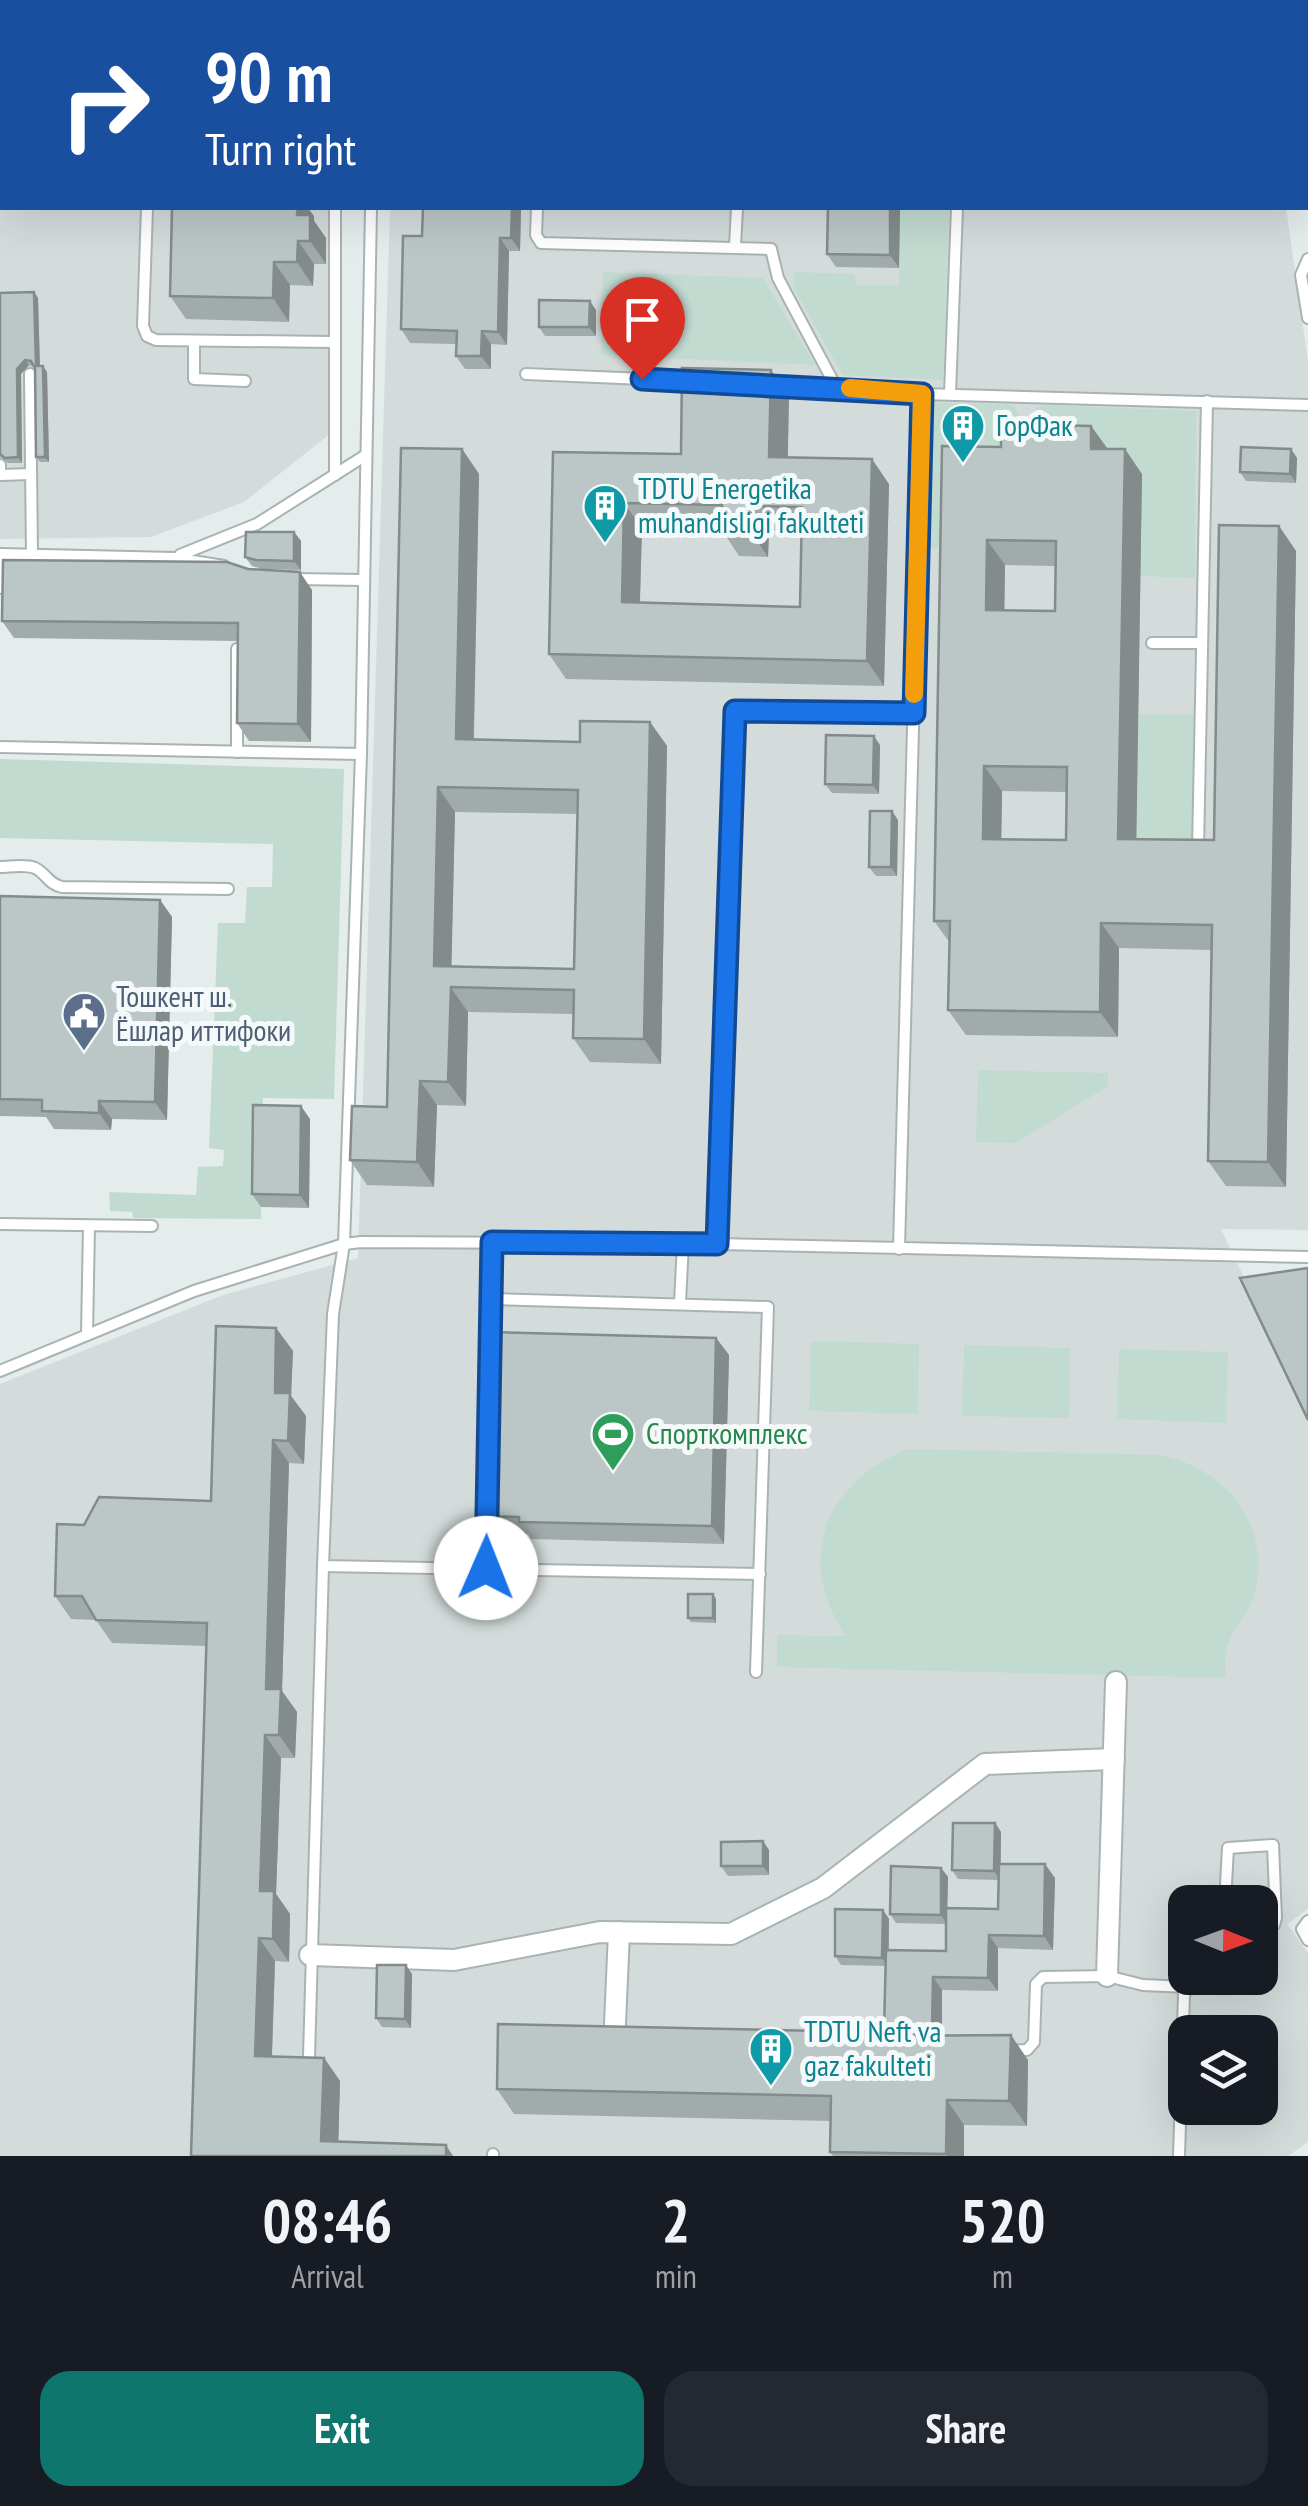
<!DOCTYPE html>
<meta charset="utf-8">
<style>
:root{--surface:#171b24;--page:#242831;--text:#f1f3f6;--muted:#9ea1a6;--accent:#0f766e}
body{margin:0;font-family:"PT Sans Narrow",sans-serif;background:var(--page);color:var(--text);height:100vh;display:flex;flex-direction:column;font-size:38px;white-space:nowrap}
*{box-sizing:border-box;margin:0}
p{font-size:32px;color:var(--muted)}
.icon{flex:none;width:55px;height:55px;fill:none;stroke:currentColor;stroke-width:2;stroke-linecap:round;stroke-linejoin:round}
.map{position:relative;height:2156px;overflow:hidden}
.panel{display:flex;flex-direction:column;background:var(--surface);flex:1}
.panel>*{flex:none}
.banner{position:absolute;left:0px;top:0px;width:1310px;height:210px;box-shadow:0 10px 40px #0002;background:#1a4fa0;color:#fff;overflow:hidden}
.needle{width:65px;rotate:91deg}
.fabs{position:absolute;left:1168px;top:1885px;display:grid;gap:20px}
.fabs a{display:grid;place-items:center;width:110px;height:110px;border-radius:20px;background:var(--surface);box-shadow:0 10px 40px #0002;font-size:50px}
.pin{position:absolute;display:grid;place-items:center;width:85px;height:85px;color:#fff;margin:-102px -42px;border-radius:50% 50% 50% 0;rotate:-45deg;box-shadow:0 0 10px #0007}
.pin .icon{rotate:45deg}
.me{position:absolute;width:110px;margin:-55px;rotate:1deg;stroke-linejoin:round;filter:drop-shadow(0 0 8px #0008)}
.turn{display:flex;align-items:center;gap:35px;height:210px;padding:0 40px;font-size:45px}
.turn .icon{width:130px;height:130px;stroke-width:2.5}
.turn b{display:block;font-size:70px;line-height:85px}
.eta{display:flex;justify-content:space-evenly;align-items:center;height:170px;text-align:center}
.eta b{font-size:60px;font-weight:700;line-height:70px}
.primary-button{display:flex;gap:20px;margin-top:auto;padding:20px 40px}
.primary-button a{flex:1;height:115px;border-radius:30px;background:var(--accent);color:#fff;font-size:40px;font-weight:700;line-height:115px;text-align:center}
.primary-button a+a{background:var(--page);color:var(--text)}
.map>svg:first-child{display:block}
.built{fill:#d3dcdb;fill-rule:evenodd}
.green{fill:#c1dbd1}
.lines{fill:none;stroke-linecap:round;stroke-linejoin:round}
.lane-casing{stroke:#a8b3b4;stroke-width:14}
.street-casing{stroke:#a8b3b4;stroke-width:24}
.lane{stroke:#fff;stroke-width:10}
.street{stroke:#fff;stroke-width:20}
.wall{fill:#a1abaa;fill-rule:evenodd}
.shaded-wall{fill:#838b8b}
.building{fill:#bbc7c6;stroke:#838b8b;stroke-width:2.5;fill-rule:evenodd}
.route-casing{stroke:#114b97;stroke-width:25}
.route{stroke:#1a73e8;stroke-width:18}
.slow{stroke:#f59e0b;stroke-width:18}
.labels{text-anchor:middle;stroke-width:10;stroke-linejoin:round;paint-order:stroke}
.culture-label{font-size:30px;fill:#0d838f;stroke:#f5f9f9;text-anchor:start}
.service-label{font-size:30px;fill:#4e5e75;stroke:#f5f9f9;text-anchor:start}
.leisure-label{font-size:30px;fill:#27864d;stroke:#f5f9f9;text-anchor:start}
</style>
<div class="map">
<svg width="1308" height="2156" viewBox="0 0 1308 2156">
<rect width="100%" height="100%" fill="#e5ecec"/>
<g class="built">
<path d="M57,0h289l-289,2z"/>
<path d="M0,80l2,128h339l-6,222 -91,72 -93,35 -151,2z"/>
<path d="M390,208h896l22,153v869l-87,-1 87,183v497l-21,15 21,29v189l-20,14h-1288v-772l223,-89 135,-37zM1185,1902h75v76h-75zM1185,2032h75v76h-75z"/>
</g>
<g class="green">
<path d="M900,208h49l-6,172 -100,-5 -49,-86v-17l61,2 1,11h43z"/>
<path d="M603,272l160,6 52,87 -214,-10z"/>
<path d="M931,403l76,1 8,3 3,8 1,57 -61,76h-37l4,-141z"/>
<path d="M1041,405l155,6 -1,167 -54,-2 1,-101 -107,-26v-39z"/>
<path d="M1138,714l56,1 -2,139 -56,10z"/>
<path d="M0,759l344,10 -10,330 -71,-1 -2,121 -128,-1 -1,-6 -22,-1 -1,-19 87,3 2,-28 25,-1 1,-16 -15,-2 9,-225h27l2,-36h25l1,-43 -273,-6z"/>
<path d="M978,1070l130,3v13l-92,57 -40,-1z"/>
<path d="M811,1341l108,3 -1,70 -109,-3z"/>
<path d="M964,1345l106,3 -1,70 -107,-2z"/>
<path d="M1119,1349l109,3 -2,71 -109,-4z"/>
<path d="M909,1449l250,6c69,13 115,72 94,144 -6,17 -22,31 -26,48 -3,9 -1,22 -1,31l-449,-11v-32l69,1c-53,-76 -20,-156 63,-187z"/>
</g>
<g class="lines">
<defs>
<g id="lane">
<path d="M982,0l1,2"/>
<path d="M375,2v-2"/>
<path d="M426,2v-2"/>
<path d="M495,2v-2"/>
<path d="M965,2v-2"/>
<path d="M147,208l-4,118 4,10 9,4 177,2"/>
<path d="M371,208l-10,546 -17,490 -11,70 -10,252 437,8"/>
<path d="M537,208l-1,27 5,8 230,6 7,29 58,109"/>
<path d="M735,246l2,-38"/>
<path d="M1308,259l-7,16 7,43"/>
<path d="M194,341v38l51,2"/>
<path d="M30,374l2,181"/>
<path d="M526,374l165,7"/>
<path d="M768,384l154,10"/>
<path d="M950,394l7,-186"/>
<path d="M0,465v10l31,-1"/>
<path d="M335,475v-267"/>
<path d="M0,554l174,4 50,8"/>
<path d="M180,555l77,-31 109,-69"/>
<path d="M294,579l69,1"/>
<path d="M0,588l2,-34"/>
<path d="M1152,643h50"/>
<path d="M0,747l361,7"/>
<path d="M237,752v-103"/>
<path d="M1198,849l9,-448"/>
<path d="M0,867c10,0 25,-3 35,1 11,5 13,16 27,19l166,2"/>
<path d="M0,1224l152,2"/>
<path d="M717,1244l18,-533 179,2"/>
<path d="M899,1249l23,-855 386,11"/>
<path d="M490,1299l278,8 -12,365"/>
<path d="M680,1303l3,-60"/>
<path d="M87,1335l2,-109"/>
<path d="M0,1371l194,-80 150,-47 17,-2 356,2 591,13"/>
<path d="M486,1568l6,-326"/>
<path d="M1225,1902l3,-54 45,-3 3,73 -2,7 -14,8"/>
<path d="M1308,1921l-6,8 6,11"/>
<path d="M1009,2051l18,-1 7,-8 2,-58 7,-7 64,-1 36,9 46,2"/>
<path d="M309,2057l14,-491"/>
<path d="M493,2154v2"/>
<path d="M1179,2156l5,-162 5,-7 10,-1 12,-8"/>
</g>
<g id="street">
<path d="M310,1955l144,5 146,-28 131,2 92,-46 162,-124 129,-5"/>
<path d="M1107,1976l9,-294"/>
<path d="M615,2024l4,-92"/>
</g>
</defs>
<use href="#lane" class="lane-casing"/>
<use href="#street" class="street-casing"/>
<use href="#lane" class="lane"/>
<use href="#street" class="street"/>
</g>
<g class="wall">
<path d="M1112,0h32v2h-31z"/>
<path d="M423,208h98l-1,43h-11l-2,94 -16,-1v25h-26l-9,-13v-12l-46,-1 -9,-14 21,-93z"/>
<path d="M828,208h72l-1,60 -63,-1 -9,-13z"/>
<path d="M314,216v5l12,17v26h-12l-1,22 -23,-1 -1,37 -103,-3 -16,-23z"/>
<path d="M34,292l4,6 2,68 7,6 2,90h-9l-4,-5 -1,-89 -6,-3 -8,9 1,89h-14l-8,-6v-164z"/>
<path d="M596,310v26h-51l-6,-9z"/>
<path d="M789,395l-1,62 101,27 -5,202 -318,-7 -17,-25 4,-202 128,2zM642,528l80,2 17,26 29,1 1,-26h33l-2,76 -160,-4z"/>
<path d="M1091,426l17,23 34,25 -6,365 78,1 65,-314 17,25 -10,636 -60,-1 -18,-25 4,-211 -93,-2 -1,89 -152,-2 -18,-25 2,-67 -16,-22 67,-474zM1005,565l51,1 -1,45h-51zM1002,791l65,1 -1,48 -65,-1z"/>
<path d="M462,449l17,25 -5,266 106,2 70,-20 17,24 -6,318 -71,-2 -17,-24 1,-24 -106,-2 -2,94 -29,-1 -3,82 -67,-2 -17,-25 37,-53zM455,812l123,2 -4,155 -123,-3z"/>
<path d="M1291,449l6,9 -1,25 -50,-2 -6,-9z"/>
<path d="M294,532l7,9v29l-39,-1 -10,-3 -7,-9z"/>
<path d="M248,569l64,21 -1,152 -62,-1 -12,-18 1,-82 -224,-3 -12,-17z"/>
<path d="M880,745l-1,49 -47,-1 -7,-9z"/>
<path d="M898,820l-1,56h-21l-7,-9z"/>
<path d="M0,896l160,4 12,17 -5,203 -55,-1 -1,11 -57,-1 -8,-12 -46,-1z"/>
<path d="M310,1119l-1,89 -48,-1 -9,-13z"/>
<path d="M276,1328l17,23 -2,45 15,20 -2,48 -15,-1 -7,228 15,21 -2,46h-14l-5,136 14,20 -1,48 -14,-1 -3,96 52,1 16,23 -2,61 -147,14 15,-510 -94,-3 -16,-23 -25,-1 -16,-23 29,-71 127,-24z"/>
<path d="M716,1338l13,17 -5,189 -193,-5 -3,-5h-28l-13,-18z"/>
<path d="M713,1594l3,5v24l-25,-1 -3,-4z"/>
<path d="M995,1823l6,9v32l54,14 -2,72 -55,-2v43l-56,-1v45l86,25 -1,66 -63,-1v31h-131l-3,-4 1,-31 -317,-7 -17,-25 391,-53 -4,-6 2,-64 -45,-1 -6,-9 48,-46 6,9v31l57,1v-27l-50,-1 -6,-9 51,-46 7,9 -1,31 51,1 1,-29 -41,-1 -6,-9z"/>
<path d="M763,1841l6,9v25l-41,1 -7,-10z"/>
<path d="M412,1974l-1,54 -29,-1 -6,-9z"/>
</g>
<g class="shaded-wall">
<path d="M298,208h10l6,8v5l12,17v26l-16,-23 -13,-26z"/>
<path d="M512,208h9l-1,43 -9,-13z"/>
<path d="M890,208h10l-1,60 -9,-13z"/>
<path d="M500,238l9,13 -2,94 -9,-13z"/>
<path d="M298,241l16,23 -1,22 -16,-24z"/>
<path d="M274,262l16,23 -1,37 -16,-24z"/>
<path d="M34,292l4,6 2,74 -4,-6z"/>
<path d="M590,301l6,9v26l-7,-9z"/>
<path d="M482,331l9,13v25l-10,-13z"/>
<path d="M25,360l4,5 -8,9 1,89 -4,-6 -1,-88z"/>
<path d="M43,366l4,6 2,90 -4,-5z"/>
<path d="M771,370l18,25 -2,87 -18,-25z"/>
<path d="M1091,426l18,25 -18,-2z"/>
<path d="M462,449l17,25 -6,290 -17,-25z"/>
<path d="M1125,449l17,25 -6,390 -18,-25z"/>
<path d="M1291,449l6,9 -1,25 -6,-9z"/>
<path d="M872,459l17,25 -5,202 -17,-25z"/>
<path d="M624,503l18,25 -3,100 -17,-26z"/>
<path d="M751,506l18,25 -1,26 -17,-25z"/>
<path d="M1279,526l17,25 -10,636 -18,-25z"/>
<path d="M294,532l7,9v29l-7,-9z"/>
<path d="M987,540l18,25 -1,70 -18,-25z"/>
<path d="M300,572l12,18 -1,152 -13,-18z"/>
<path d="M650,722l17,24 -6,318 -17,-25z"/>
<path d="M874,736l6,9 -1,49 -6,-9z"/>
<path d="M984,766l18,25 -1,73 -18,-25z"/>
<path d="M438,787l17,25 -4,176 17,24 -2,94 -18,-24 -14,-116z"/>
<path d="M892,811l6,9 -1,56 -6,-9z"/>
<path d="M160,900l12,17 -5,203 -12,-18z"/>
<path d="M1101,923l18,25 -1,89 -18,-25z"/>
<path d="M420,1081l17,24 -3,82 -17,-25z"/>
<path d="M99,1101l13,18 -1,11 -12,-17z"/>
<path d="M301,1106l9,13 -1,89 -9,-13z"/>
<path d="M276,1328l17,23 -2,45 15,20 -2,48 -16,-23 -13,-48z"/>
<path d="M716,1338l13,17 -5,189 -12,-18z"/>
<path d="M273,1440l16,23 -7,228 15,21 -2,46 -16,-23 -13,-46z"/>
<path d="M713,1594l3,5v24l-3,-5z"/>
<path d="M265,1735l16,23 -5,136 14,20 -1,48 -16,-23 -13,-48z"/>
<path d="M995,1823l6,9 -1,48 -6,-9z"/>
<path d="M763,1841l6,9v25l-6,-9z"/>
<path d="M1045,1864l10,14 -2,72 -9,-14z"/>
<path d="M941,1868l7,9 -1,47 -6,-9z"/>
<path d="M883,1910l6,9 -1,48 -6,-9z"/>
<path d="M989,1935l9,13v43l-10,-13z"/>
<path d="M259,1938l16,23 -4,118 -16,-23z"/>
<path d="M406,1965l6,9 -1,54 -6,-9z"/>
<path d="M933,1977l9,13v53l-10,-14z"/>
<path d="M1011,2035l17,25 -1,66 -18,-25z"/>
<path d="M324,2058l16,23 -2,75 -17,-15z"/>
<path d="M947,2100l17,25v31h-16l-2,-2z"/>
<path d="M446,2145l7,11h-7z"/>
</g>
<g class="building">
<path d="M428,0h42v2h-43z"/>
<rect x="556" y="0" width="338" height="2"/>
<path d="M172,208h126l-1,7h13v26h-12l-1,21h-23l-1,36 -103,-2z"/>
<path d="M423,208h89l-1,30h-11l-2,94 -16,-1 -1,25h-25l1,-25 -56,-2 2,-93h19z"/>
<path d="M828,208h62v47l-63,-1z"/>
<path d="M34,292l2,74h7l2,91h-9l-1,-89 -4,-7 -6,-1 -8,9 1,88 -13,1 -5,-4v-161z"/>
<path d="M539,300l51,1 -1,26h-50z"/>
<path d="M682,368l89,2 -2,87 103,2 -5,202 -318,-7 4,-202 128,2zM624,503l98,2 -1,26 30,1v-26l51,1 -2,100 -178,-5z"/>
<path d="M1001,424l90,2v23h34l-7,390 96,1 5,-315 60,1 -11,636 -60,-1 4,-236 -111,-2 -1,89 -152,-2 2,-89h-16l8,-475 59,1zM987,540l69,1 -1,70 -69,-1zM984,766l83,1 -1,73 -83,-1z"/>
<path d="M1241,447l50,2 -1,25 -50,-2z"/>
<path d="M401,448l61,1 -6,290 124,3v-21l70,1 -6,317 -71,-1 1,-48 -123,-3 -3,95 -28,-1 -3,81 -67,-2 2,-54 35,1zM438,787l140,3 -4,179 -140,-3z"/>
<path d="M246,532h48v29l-38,-1 -11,-3z"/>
<path d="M3,560l224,2 21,7 52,3 -2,152 -61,-1 1,-100 -236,-2z"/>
<path d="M826,735l48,1 -1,49 -48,-1z"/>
<path d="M870,811h22l-1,56h-22z"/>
<path d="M0,896l160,4 -5,202 -56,-1v12l-57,-2v-11l-42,-1z"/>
<path d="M253,1105l48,1 -1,89 -48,-1z"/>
<path d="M1308,1268v152l-68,-142z"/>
<path d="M216,1326l60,2 -1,65h15l-2,48 -15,-1 -7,249h15l-2,46h-14l-5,156h14l-1,48 -14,-1 -4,118 69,2 -3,83 125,4v11h-255l16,-533 -111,-3 -14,-24h-27l1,-37 1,-35 27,1 15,-28 112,4z"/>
<path d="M492,1332l224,6 -4,188 -193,-4v-5l-32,-1z"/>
<rect x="688" y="1594" width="25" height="24"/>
<path d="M953,1823h42l-1,48 -42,-1z"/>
<path d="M763,1841v25h-42v-24z"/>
<path d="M999,1864h46l-1,72 -55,-1 -1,43 -55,-1 -1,52 -48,1 2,-80 60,1v-43l52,1z"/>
<path d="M891,1866l50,2v47l-51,-1z"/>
<path d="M835,1909l48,1 -1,48 -47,-2z"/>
<path d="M377,1965h29l-1,54 -29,-1z"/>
<path d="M498,2024l373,8 8,4 132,-1 -2,66 -62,-1 -1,54 -116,-2 1,-56 -334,-7z"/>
</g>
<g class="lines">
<defs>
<path id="route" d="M486,1568l6,-326 225,2 18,-533 179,2 8,-319 -280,-15"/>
</defs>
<use href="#route" class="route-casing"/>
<use href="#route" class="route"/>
<path class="slow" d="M850,388l72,6 -8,300"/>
</g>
<defs>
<symbol id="building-pin" viewBox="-11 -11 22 30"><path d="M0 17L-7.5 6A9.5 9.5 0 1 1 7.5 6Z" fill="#0f9aa8" stroke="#f5f9f9"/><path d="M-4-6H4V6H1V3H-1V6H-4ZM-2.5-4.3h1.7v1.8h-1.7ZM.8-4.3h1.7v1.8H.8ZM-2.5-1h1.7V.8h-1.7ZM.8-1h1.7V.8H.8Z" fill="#fff"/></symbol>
<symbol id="civic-pin" viewBox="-11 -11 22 30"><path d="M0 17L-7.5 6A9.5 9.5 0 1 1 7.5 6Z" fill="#5c6f8a" stroke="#f5f9f9"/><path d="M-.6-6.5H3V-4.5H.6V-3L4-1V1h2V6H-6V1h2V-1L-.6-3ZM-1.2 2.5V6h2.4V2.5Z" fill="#fff"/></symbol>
<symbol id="stadium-pin" viewBox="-11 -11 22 30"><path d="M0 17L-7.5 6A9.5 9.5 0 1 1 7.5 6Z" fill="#2e9e5b" stroke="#f5f9f9"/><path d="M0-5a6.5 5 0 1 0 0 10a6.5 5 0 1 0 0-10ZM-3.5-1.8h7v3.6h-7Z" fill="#fff"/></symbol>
</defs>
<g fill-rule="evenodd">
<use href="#building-pin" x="938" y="401" width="50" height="68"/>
<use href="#building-pin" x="580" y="481" width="50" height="68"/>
<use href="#civic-pin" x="59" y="989" width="50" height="68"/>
<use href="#stadium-pin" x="588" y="1409" width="50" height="68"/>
<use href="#building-pin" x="746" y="2024" width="50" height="68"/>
</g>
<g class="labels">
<g class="culture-label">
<text x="996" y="436">ГорФак</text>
<text x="638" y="499">TDTU Energetika<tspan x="638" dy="34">muhandisligi fakulteti</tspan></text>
<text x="804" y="2042">TDTU Neft va<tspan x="804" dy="34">gaz fakulteti</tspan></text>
</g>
<g class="service-label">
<text x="116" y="1007">Тошкент ш.<tspan x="116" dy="34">Ёшлар иттифоки</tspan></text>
</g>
<g class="leisure-label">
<text x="646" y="1444">Спорткомплекс</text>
</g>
</g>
</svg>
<div class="fabs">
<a><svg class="needle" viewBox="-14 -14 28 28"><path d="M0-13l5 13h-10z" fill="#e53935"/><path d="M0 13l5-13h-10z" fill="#9ea1a6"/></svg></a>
<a><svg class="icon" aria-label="layers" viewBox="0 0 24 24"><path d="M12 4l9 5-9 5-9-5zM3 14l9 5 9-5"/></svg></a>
</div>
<div class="pin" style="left:642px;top:379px;background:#d93025"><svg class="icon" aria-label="arrive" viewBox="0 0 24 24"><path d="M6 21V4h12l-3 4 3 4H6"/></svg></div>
<svg class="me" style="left:486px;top:1568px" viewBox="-20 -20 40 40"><circle r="19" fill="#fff"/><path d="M0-13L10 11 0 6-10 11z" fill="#1a73e8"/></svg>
<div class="banner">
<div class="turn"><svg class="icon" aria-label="right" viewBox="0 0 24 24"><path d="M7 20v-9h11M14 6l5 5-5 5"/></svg><div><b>90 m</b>Turn right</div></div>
</div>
</div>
<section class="panel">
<div class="eta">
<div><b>08:46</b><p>Arrival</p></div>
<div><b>2</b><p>min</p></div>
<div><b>520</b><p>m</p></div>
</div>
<div class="primary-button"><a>Exit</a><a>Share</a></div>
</section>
